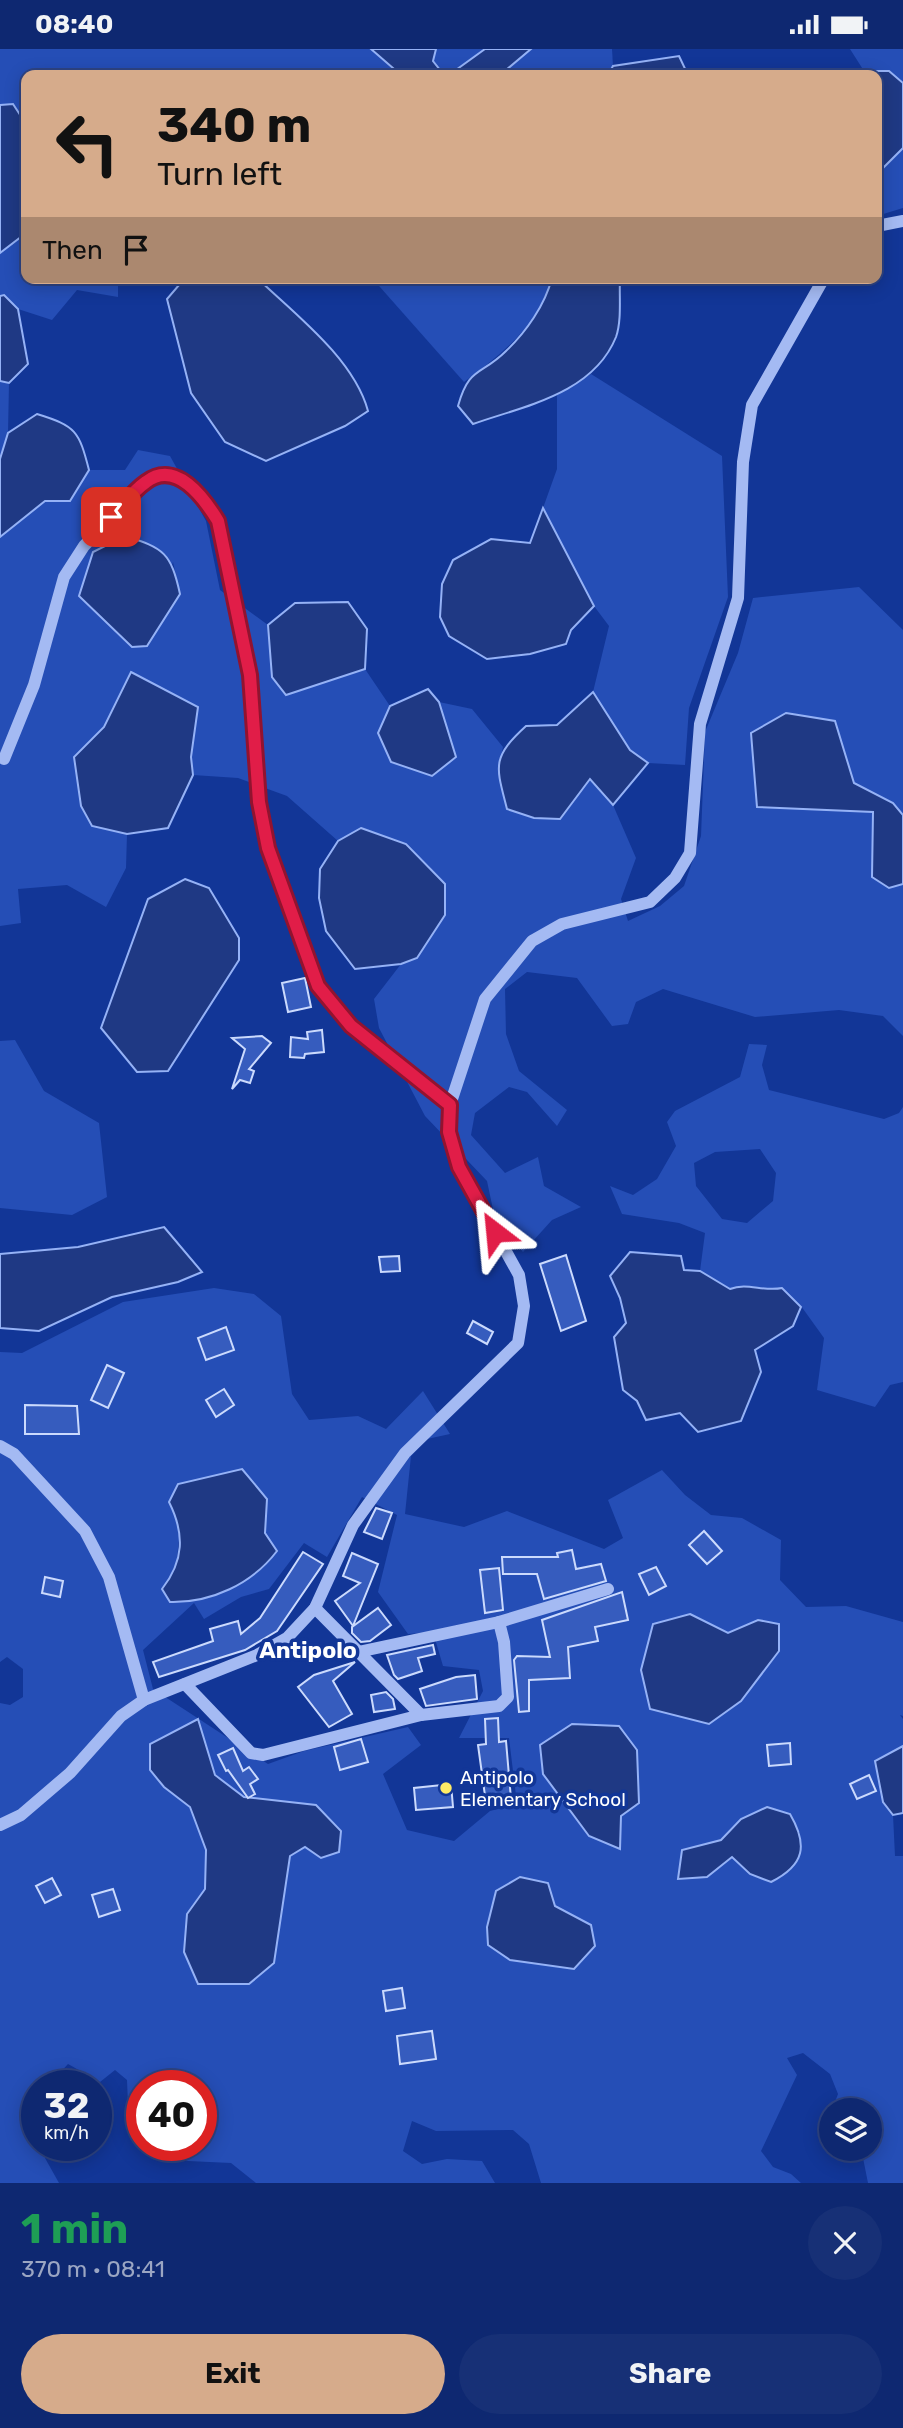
<!DOCTYPE html>
<meta charset="utf-8">
<style>
:root{--surface:#0e2871;--page:#173076;--text:#f1f3f6;--muted:#9ba6c3;--line:#2e4484;--accent:#d6ab8b}
body{margin:0;font-family:Rubik,sans-serif;background:var(--page);color:var(--text);height:100vh;display:flex;flex-direction:column;font-size:26px;white-space:nowrap}
*{box-sizing:border-box;margin:0}
p{font-size:23px;color:var(--muted)}
.icon{flex:none;width:38px;height:38px;fill:none;stroke:currentColor;stroke-width:2;stroke-linecap:round;stroke-linejoin:round}
.map{position:relative;height:2134px;overflow:hidden}
.details{display:flex;flex-direction:column;background:var(--surface);flex:1}
.details>*{flex:none}
.hud{position:absolute;left:21px;top:21px;width:861px;height:214px;border-radius:14px;box-shadow:0 4px 18px #0003,0 0 0 2px var(--line);background:#d6ab8b;color:#111;overflow:hidden}
.tools{position:absolute;left:819px;top:2049px;display:grid;gap:14px}
.tools a{display:grid;place-items:center;width:63px;height:63px;border-radius:50%;background:var(--surface);box-shadow:0 4px 18px #0003,0 0 0 2px var(--line);font-size:35px}
.speed{position:absolute;left:21px;top:2021px;display:flex;gap:14px;font-size:35px;font-weight:700;text-align:center}
.speed>*{display:grid;place-content:center;width:91px;height:91px;border-radius:50%;background:var(--surface);box-shadow:0 4px 18px #0003,0 0 0 2px var(--line);line-height:1}
.speed small{font-size:18px;font-weight:400}
.speed .limit{border:10px solid #d22;background:#fff;color:#111}
.pin{position:absolute;display:grid;place-items:center;width:60px;height:60px;color:#fff;margin:-30px;border-radius:14px;box-shadow:0 4px 10px #0006}
.me{position:absolute;width:77px;margin:-38px;rotate:331deg;stroke-linejoin:round;filter:drop-shadow(0 0 5px #0008)}
.turn{display:flex;align-items:center;gap:24px;height:147px;padding:0 21px;font-size:32px}
.turn .icon{width:91px;height:91px;stroke-width:2.5}
.turn b{display:block;font-size:49px;line-height:60px}
.then{display:flex;align-items:center;height:66px;padding:0 21px;background:#0003;gap:14px;font-size:26px}
.round{display:grid;place-items:center;flex:none;width:74px;height:74px;border-radius:37px;background:var(--page)}
.overview{display:flex;align-items:center;justify-content:space-between;height:119px;padding:0 21px}
h1{font-size:42px;font-weight:700;line-height:52px;color:#1e9e55}
.button{display:flex;gap:14px;margin-top:auto;padding:14px 21px}
.button a{flex:1;height:80px;border-radius:42px;background:var(--accent);color:#111;font-size:28px;font-weight:700;line-height:80px;text-align:center}
.button a+a{background:var(--page);color:var(--text)}
.status{display:flex;justify-content:space-between;align-items:center;height:49px;padding:0 35px;background:var(--surface);direction:ltr}
.status svg{height:19px;fill:currentColor}
.map>svg:first-child{display:block}
.green{fill:#254eb6;fill-rule:evenodd}
.water{fill:#1f3984;stroke:#95b2f6;stroke-width:2}
.building{fill:#365cbe;stroke:#cbdafd;stroke-width:2}
.lines{fill:none;stroke-linecap:round;stroke-linejoin:round}
.minor{stroke:#a4baf3;stroke-width:12}
.route-casing{stroke:#92132f;stroke-width:18}
.route{stroke:#e11d48;stroke-width:12}
.poi-dot{fill:#ffec66;stroke:#123697;stroke-width:2.5}
.labels{text-anchor:middle;stroke-width:7;stroke-linejoin:round;paint-order:stroke}
.poi-label{font-size:19px;fill:#fff;stroke:#123697;text-anchor:start}
.quarter-label{font-size:23px;font-weight:bold;fill:#fff;stroke:#123697}
</style>
<div class="status"><b>08:40</b><svg viewBox="0 0 49 12"><path d="M0 12V9h3v3zM5 12V6h3v6zM10 12V3h3v9zM15 12V0h3v12zM26 1h20v11H26zM47 4h2v5h-2z"/></svg></div>
<div class="map">
<svg width="903" height="2134" viewBox="0 0 903 2134">
<rect width="100%" height="100%" fill="#123697"/>
<g class="green">
<path d="M0,0h371l30,26h-375v49l-13,-20 -13,1z"/>
<path d="M436,0h49l-36,26h-5l-11,-14z"/>
<path d="M531,0h81l1,17 -5,9h-102v-5z"/>
<path d="M850,0h53v34l-14,-12h-25z"/>
<path d="M903,98v61l-23,7 -3,-41z"/>
<path d="M26,184v45h92v19l-41,-7 -25,30 -34,-11 -14,-14 -4,1v-43z"/>
<path d="M372,229h180c-12,46 -51,77 -88,104z"/>
<path d="M591,325l131,82 6,141 -39,111 -4,57 -37,-2 -18,-13 -37,-58 16,-66 -15,-20 -51,-98 14,-39v-74z"/>
<path d="M0,332l9,2 -1,50 -8,26z"/>
<path d="M138,401l32,6 36,65 14,69 48,35 4,52 14,18 79,-26 25,37 -12,27 78,24 -17,-55 33,7 31,38 -5,23 68,42 24,-34 23,27 23,53 -15,41 7,22 32,-15 24,-20 17,-50 4,-104 33,-79 15,-55 106,-11 44,43v185l-10,-12 -39,-20 -19,-62 -78,86 116,5 -1,65 17,11 14,-4v152l-20,-20 -44,-6 -84,7 -92,-28 -27,13 -8,22 -16,2 -35,-48 -50,-6 -22,17 1,45 13,37 48,39 -10,16 -30,-34 -18,-5 -34,26 -4,22 34,38 33,-16 6,29 37,21 -29,13 -29,32 -28,-33 -8,-38 -62,-65 -46,-88 -5,-29 27,-35 16,-6 -56,-130 -23,13 -51,-45 -49,-18 -45,-3 -2,-18 6,-50 -65,-35 -28,55 -12,99 35,8 -1,34 -20,39 -39,-22 -49,4 3,34 -21,3v-389l45,-36h25l19,-31h36zM173,513l7,32 -33,52z"/>
<path d="M15,991l29,51 55,32 8,74 -35,18 -72,-7v-167z"/>
<path d="M749,995l18,1 -5,20 7,25 115,29 15,-6 4,-6v275l-13,3 -15,22 -58,-17 7,-52 -23,-32 -19,-18c-19,4 -35,-6 -52,1l-30,-18 5,-38 -26,-10 -57,-9 -12,-28 23,9 24,-16 19,-33 -9,-24 8,-11 65,-34zM760,1100l16,24 -3,28 -26,22 -25,-4 -26,-33 -2,-23 21,-11z"/>
<path d="M214,1239l40,6 27,22 11,78 17,26 49,-4 28,13 37,-38 27,43 -23,5 -16,17 -6,58 59,13 43,-16 97,38 19,-11 -15,-38 54,-30 23,25 26,20 31,3 39,22 -1,40 26,27 40,-1 57,16v94l-3,-1 3,4v27l-28,15 8,41 10,13 2,41h8v327h-35l-6,-30 -4,-4h12v-38l-38,-1 6,-16 -8,-20 -27,-21 -16,5 10,17 -36,76 12,16 18,7 10,9h-260l-12,-39 -16,-14 -77,1 -24,-10 -9,30 19,13 25,-5 35,2 13,22h-239l-25,-20 -43,-2 -42,-15 55,-1v-59h-59v58l-13,-14 -2,-50 -12,-10 -15,12 -32,-18 -12,13 -2,9h-17v59l10,1 -2,12 14,25h-59v-480l10,2 13,-8v-28l-16,-12 -7,5v-310l22,1 101,-51zM362,1448l35,18 -19,77 30,42 25,-2 10,34 36,4 4,21 -24,47h50l8,66 -27,7 -36,30 -47,-11 -24,-56 38,-29 -13,-18 -104,24 -36,13 -115,-75 -10,-39 51,-47 10,16 37,-22 28,-8 35,-46 23,14zM267,1450l-2,34 -89,38 4,-46 -11,-23zM690,1566l38,19 30,-14 -49,103zM198,1671l17,54 29,23 72,8 -11,42 -15,9 -16,107 -87,-49 18,-25 1,-39 -17,-44zM800,1783v25l-50,17 -18,-17 -26,20 -24,-27 39,-10zM520,1828l28,6 7,23 -68,21 9,-36z"/>
</g>
<g class="water">
<path d="M371,0h65l-3,12 11,14h-43z"/>
<path d="M485,0h46l-25,21v5h-57z"/>
<path d="M679,7l9,19h-80l5,-9z"/>
<path d="M864,22h25l14,12v65l-26,26v-99h-23z"/>
<path d="M13,55l13,20v109l-26,20v-148z"/>
<path d="M185,229h72c38,36 97,81 111,133l-23,15 -79,35 -41,-19 -34,-49 -24,-94z"/>
<path d="M552,229h68c-1,18 2,42 -4,59 -23,57 -92,69 -143,87l-15,-18c11,-40 23,-30 48,-55 20,-19 39,-46 46,-73z"/>
<path d="M4,246l14,14 10,55 -19,19 -9,-2v-85z"/>
<path d="M37,365c39,12 42,17 52,56l-19,31h-25l-45,36v-78l8,-26z"/>
<path d="M543,459l51,98 -23,24 -5,14 -36,10 -43,5 -38,-23 -9,-19 2,-33 11,-24 38,-21 39,4z"/>
<path d="M125,487c39,12 46,17 55,58l-33,52 -15,1 -53,-51 14,-44z"/>
<path d="M348,553l19,27 -2,40 -79,26 -14,-18 -4,-52 27,-22z"/>
<path d="M131,623l67,35 -7,50 2,18 -25,53 -41,6 -35,-8 -11,-20 -7,-49 30,-30z"/>
<path d="M428,640l11,13 17,55 -24,19 -41,-14 -13,-29 12,-27z"/>
<path d="M593,643l37,58 18,13 -35,42 -23,-26 -30,40 -26,-1 -27,-9c-11,-43 -16,-51 19,-83l31,-1z"/>
<path d="M786,664l49,8 19,62 39,20 10,12v69l-14,4 -17,-11 1,-65 -116,-5 -6,-74z"/>
<path d="M361,779l45,16 39,40v31l-28,43 -16,6 -46,5 -29,-38 -7,-33 1,-29 18,-28z"/>
<path d="M185,830l24,9 30,50v22l-71,111 -31,1 -36,-44 47,-129z"/>
<path d="M164,1178l38,45 -24,10 -66,15 -73,34 -39,-3v-74l78,-7z"/>
<path d="M630,1203l51,4 3,14 16,1 30,18c17,-7 33,3 52,-1l19,19 -8,19 -38,24 6,22 -20,49 -43,11 -18,-19 -34,7 -9,-19 -14,-11 -9,-53 12,-14 -6,-25 -10,-22z"/>
<path d="M242,1420l25,30 -2,34 12,18c-25,33 -66,52 -107,51l-8,-13c22,-28 23,-55 7,-87l9,-18z"/>
<path d="M690,1565l38,19 30,-13 21,4v27l-38,50 -32,23 -59,-15 -9,-39 12,-46z"/>
<path d="M198,1670l17,56 29,22 72,8 25,26 -2,21 -18,6 -16,-11 -15,9 -16,107 -25,21h-51l-14,-32 3,-38 18,-25 1,-39 -16,-43 -26,-20 -14,-17v-26z"/>
<path d="M572,1675l47,2 18,24 2,53 -18,13 -1,33 -31,-13 -46,-62 -3,-29z"/>
<path d="M903,1697v67l-10,2 -10,-13 -8,-41z"/>
<path d="M767,1758l23,7c18,31 15,51 -19,68l-21,-8 -18,-17 -25,20 -29,2 4,-29 39,-10 20,-21z"/>
<path d="M520,1828l28,6 7,23 36,19 4,21 -21,23 -64,-9 -22,-15 -1,-18 9,-36z"/>
</g>
<g class="building">
<path d="M305,929l6,29 -23,5 -6,-29z"/>
<path d="M322,981l2,22 -19,2 -1,4 -14,-1 1,-20 17,2 -1,-7z"/>
<path d="M262,987l9,7 -22,26 5,2 -4,12 -10,-3 -8,9 13,-40 -13,-11z"/>
<path d="M566,1206l20,66 -25,10 -21,-67z"/>
<path d="M399,1207l1,15 -19,1 -2,-15z"/>
<path d="M473,1272l20,11 -6,12 -20,-11z"/>
<path d="M226,1278l8,23 -28,10 -8,-22z"/>
<path d="M107,1316l17,8 -16,35 -17,-8z"/>
<path d="M224,1340l10,16 -18,12 -10,-17z"/>
<path d="M25,1356l52,1 2,28h-54z"/>
<path d="M376,1459l16,5 -10,26 -18,-7z"/>
<path d="M704,1482l18,20 -15,13 -18,-19z"/>
<path d="M572,1501l4,19 25,-5 5,17 -62,18 -7,-25h-34l-1,-17h56l-1,-4z"/>
<path d="M303,1503l20,12 -46,67 -32,19 -86,27 -6,-15 60,-21 -3,-12 28,-8 3,13 19,-16z"/>
<path d="M352,1504l26,11 -25,62 -18,-25 25,-18 -17,-7z"/>
<path d="M656,1518l10,19 -17,9 -10,-21z"/>
<path d="M499,1519l4,42 -18,3 -5,-43z"/>
<path d="M45,1528l18,4 -3,16 -18,-4z"/>
<path d="M622,1543l6,28 -33,7 3,14 -30,6 2,31 -41,2v31l-10,1 -5,-52 3,-4 33,1 -8,-37z"/>
<path d="M378,1559l13,17 -21,16 -9,1 -9,-9v-6z"/>
<path d="M433,1596l2,9 -17,4 4,13 -24,8 -4,-4 -7,-20z"/>
<path d="M355,1613l-22,19 19,33 -23,13 -31,-40 16,-12z"/>
<path d="M475,1626l2,24 -51,7 -6,-17 36,-12z"/>
<path d="M386,1643l7,7 2,10 -21,3 -3,-17z"/>
<path d="M498,1669l1,24 7,-1 5,58 -25,4 -8,-58 8,-1 -1,-25z"/>
<path d="M361,1690l7,23 -28,8 -6,-23z"/>
<path d="M790,1694l1,21 -22,2 -2,-21z"/>
<path d="M233,1699l10,23 6,-4 9,12 -8,5 5,10 -7,4 -20,-28 -2,1 -8,-16z"/>
<path d="M869,1726l7,16 -19,8 -7,-15z"/>
<path d="M451,1735l2,23 -37,3 -2,-22z"/>
<path d="M52,1829l9,17 -16,8 -9,-17z"/>
<path d="M113,1840l7,21 -21,7 -7,-22z"/>
<path d="M402,1939l3,20 -19,3 -3,-20z"/>
<path d="M432,1982l4,28 -36,5 -3,-28z"/>
</g>
<g class="lines">
<g class="minor">
<path d="M877,177l26,-5"/>
<path d="M4,710l30,-74 30,-108 20,-31 63,-66 22,-4 18,5 19,20 12,20 32,155 9,126 9,46 51,139 32,39 99,79"/>
<path d="M0,1397l14,8 71,77 24,46 35,123"/>
<path d="M315,1559l106,107"/>
<path d="M358,1603l141,-30"/>
<path d="M185,1635l66,69 12,2 158,-40 78,-9 9,-9 -4,-55 -5,-20 109,-33"/>
<path d="M0,1776l21,-10 49,-42 51,-57 23,-16 113,-45 30,-17 28,-30 38,-83 52,-72 113,-110 6,-37 -5,-31 -60,-108 -10,-35 1,-27 35,-106 47,-58 30,-17 88,-22 25,-24 15,-25 10,-129 38,-126 5,-136 9,-57 72,-127"/>
</g>
</g>
<g class="lines">
<defs>
<path id="route" d="M111,468c11,-11 22,-26 35,-35 30,-23 58,16 72,39l32,154 9,127 9,46 50,138 33,40 99,79 -1,27 10,35 36,65"/>
</defs>
<use href="#route" class="route-casing"/>
<use href="#route" class="route"/>
</g>
<circle class="poi-dot" cx="446" cy="1739" r="7"/>
<g class="labels">
<g class="poi-label">
<text x="460" y="1735">Antipolo<tspan x="460" dy="22">Elementary School</tspan></text>
</g>
<g class="quarter-label">
<text x="308" y="1609">Antipolo</text>
</g>
</g>
</svg>
<div class="tools">
<a><svg class="icon" aria-label="layers" viewBox="0 0 24 24"><path d="M12 4l9 5-9 5-9-5zM3 14l9 5 9-5"/></svg></a>
</div>
<div class="speed"><div>32<small>km/h</small></div><div class="limit">40</div></div>
<div class="pin" style="left:111px;top:468px;background:#d93025"><svg class="icon" aria-label="arrive" viewBox="0 0 24 24"><path d="M6 21V4h12l-3 4 3 4H6"/></svg></div>
<svg class="me" style="left:495px;top:1183px" viewBox="-20 -20 40 40"><path d="M0-17L14 15 0 8-14 15z" fill="#e11d48" stroke="#fff" stroke-width="4"/></svg>
<div class="hud">
<div class="turn"><svg class="icon" aria-label="left" viewBox="0 0 24 24"><path d="M17 20v-9H6M10 6l-5 5 5 5"/></svg><div><b>340 m</b>Turn left</div></div>
<div class="then">Then<svg class="icon" aria-label="arrive" viewBox="0 0 24 24"><path d="M6 21V4h12l-3 4 3 4H6"/></svg></div>
</div>
</div>
<section class="details">
<div class="overview"><div><h1>1 min</h1><p>370 m · 08:41</p></div><a class="round"><svg class="icon" aria-label="close" viewBox="0 0 24 24"><path d="M6 6l12 12M18 6L6 18"/></svg></a></div>
<div class="button"><a>Exit</a><a>Share</a></div>
</section>
